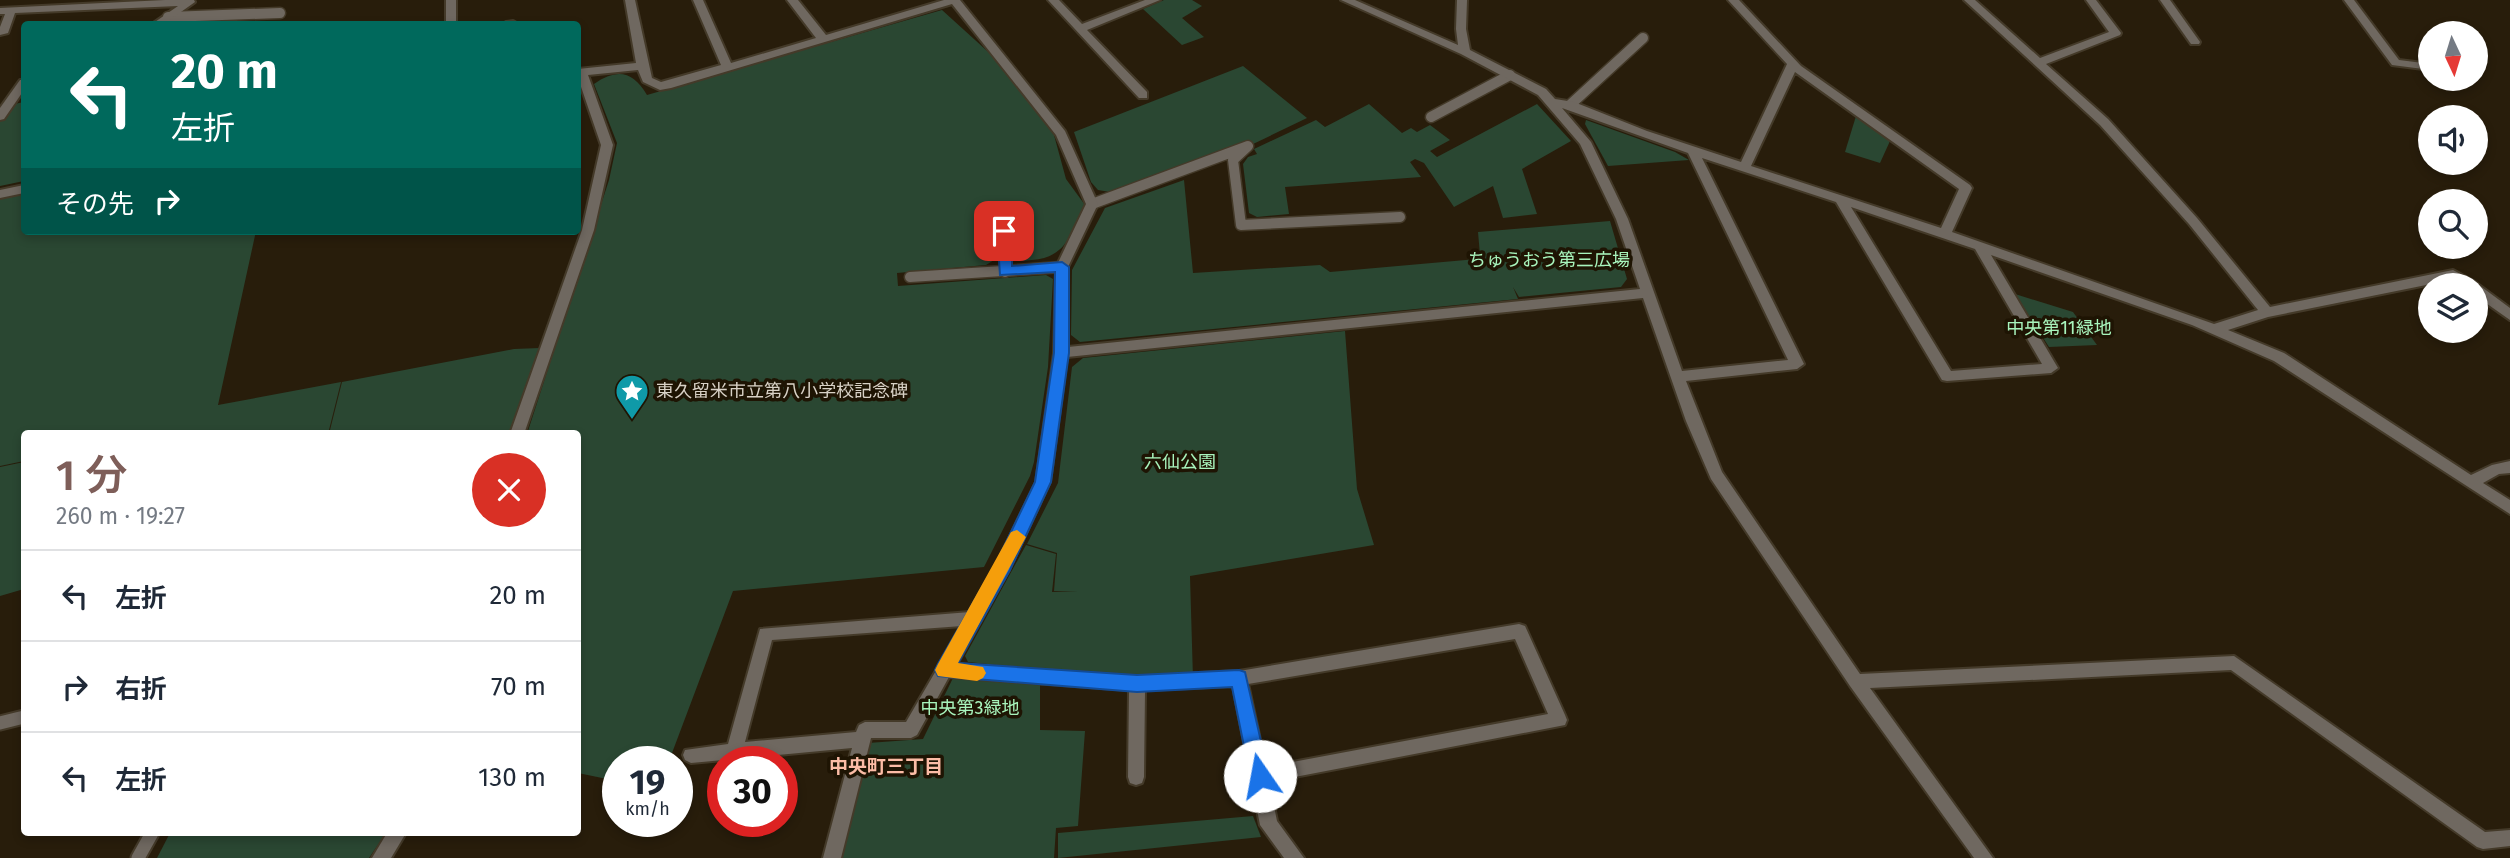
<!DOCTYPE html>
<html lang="ja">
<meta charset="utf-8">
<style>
:root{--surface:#fff;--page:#f2f2f3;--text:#1f2937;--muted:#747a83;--line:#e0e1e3;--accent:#7e5e59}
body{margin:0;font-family:"Fira Sans","Noto Sans JP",sans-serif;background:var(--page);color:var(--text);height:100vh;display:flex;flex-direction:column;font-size:26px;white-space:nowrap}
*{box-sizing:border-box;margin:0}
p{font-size:23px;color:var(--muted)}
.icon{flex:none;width:38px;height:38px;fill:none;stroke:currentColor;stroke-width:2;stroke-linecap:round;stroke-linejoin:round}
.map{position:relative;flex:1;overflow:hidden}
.drawer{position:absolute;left:21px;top:430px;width:560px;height:406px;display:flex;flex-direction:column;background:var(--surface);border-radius:7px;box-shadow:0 4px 10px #0003}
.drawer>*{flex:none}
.top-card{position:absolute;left:21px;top:21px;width:560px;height:214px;border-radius:7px;box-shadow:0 4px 10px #0003;background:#00695c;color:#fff;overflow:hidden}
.needle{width:46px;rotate:176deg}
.fabs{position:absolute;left:2418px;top:21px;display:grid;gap:14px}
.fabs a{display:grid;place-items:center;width:70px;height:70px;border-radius:50%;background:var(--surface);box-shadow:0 4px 10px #0003;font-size:35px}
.speed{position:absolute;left:602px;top:746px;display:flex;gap:14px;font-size:35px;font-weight:700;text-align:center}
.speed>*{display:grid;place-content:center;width:91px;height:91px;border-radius:50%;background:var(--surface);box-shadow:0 4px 10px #0003;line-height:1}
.speed small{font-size:18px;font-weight:400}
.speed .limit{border:10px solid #d22;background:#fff;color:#111}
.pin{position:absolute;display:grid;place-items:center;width:60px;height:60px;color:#fff;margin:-30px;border-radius:14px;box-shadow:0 4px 10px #0006}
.me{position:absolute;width:77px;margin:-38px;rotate:348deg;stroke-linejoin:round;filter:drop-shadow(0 0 5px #0008)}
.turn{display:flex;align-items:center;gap:24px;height:147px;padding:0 35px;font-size:32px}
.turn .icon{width:91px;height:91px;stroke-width:2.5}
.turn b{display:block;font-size:49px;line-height:60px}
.then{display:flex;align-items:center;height:66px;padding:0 35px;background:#0003;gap:14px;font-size:26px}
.round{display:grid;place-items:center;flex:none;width:74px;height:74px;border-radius:37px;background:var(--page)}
.headline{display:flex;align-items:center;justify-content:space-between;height:119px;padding:0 35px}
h1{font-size:42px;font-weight:600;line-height:52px;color:var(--accent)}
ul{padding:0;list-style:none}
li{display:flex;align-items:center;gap:21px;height:91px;padding:0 35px;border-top:2px solid var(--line)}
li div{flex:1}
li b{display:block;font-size:26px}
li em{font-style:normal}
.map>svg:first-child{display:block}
.green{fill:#2a4732}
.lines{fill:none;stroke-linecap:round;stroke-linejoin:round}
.lane-far1-casing{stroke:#443a29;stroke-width:13}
.lane-casing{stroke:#443a29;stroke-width:17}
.street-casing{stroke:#443a29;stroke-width:4}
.lane-far1{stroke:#6f6860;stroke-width:10}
.lane{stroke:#6f6860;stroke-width:13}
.street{fill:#6f6860;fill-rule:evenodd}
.route{fill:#1a73e8;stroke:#114b97;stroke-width:2}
.slow{fill:#f59e0b}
.labels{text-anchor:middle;stroke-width:7;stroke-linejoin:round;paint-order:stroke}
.park-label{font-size:18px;fill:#a8f4bc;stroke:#1e1403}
.poi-label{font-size:18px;fill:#d8d1c6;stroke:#1e1403;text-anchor:start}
.neighbourhood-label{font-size:19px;font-weight:bold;fill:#fcbca6;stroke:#1e1403}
</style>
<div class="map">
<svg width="2510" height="858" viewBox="0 0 2510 858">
<rect width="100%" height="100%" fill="#281d0b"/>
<g class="green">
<path d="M1164,0h28l10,6 -20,12 22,19 -22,8 -39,-36z"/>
<path d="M942,10l54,49 58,76 12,44 19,26c-15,28 -17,52 -53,55 -9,1 -13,2 -21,-3l-2,-56 -16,7 1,52 -8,5 -89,8 1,13 148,-11 7,4 -5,88 -14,95 -4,14 -46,91 -251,24 -64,170h-51v17l-11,1 -29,-6v-339h-51l82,-254 8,-37 -23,-59c23,-16 39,-13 53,11z"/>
<path d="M1243,66l64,52 -56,27 -141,47 -12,-2 -7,-8 -17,-50z"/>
<path d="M24,102v79l-24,5v-79z"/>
<path d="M1369,104l33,29 9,-5 6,4 13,-7 20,15 -20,11 7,6 100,-53 34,37 -49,28 15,45 -34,4 -10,-32 -39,21 -30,-44 -9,-4 -5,3 11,15 -136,10 4,27 -32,3 -8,-4 -6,-49 5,-7 9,-3 -3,-5 62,-29 9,7z"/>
<path d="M1856,116l34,25 -10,22 -35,-11z"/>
<path d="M1586,120l89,32 14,8 -81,6 -23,-42z"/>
<path d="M1184,180l9,93 127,-8 10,7 147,-13 3,-4 -2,-23 132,-11 17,58 -6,8 -102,10 -6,-10 5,12 -438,43 -9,-7 1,-65 33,-62z"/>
<path d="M24,192v39h232l-38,174 123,-23 -13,52h-304v27l-24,5v-270z"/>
<path d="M2015,294l58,18 24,33 -48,2z"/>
<path d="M1345,331l12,158 17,56 -184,31 3,103 -79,-2 -146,-15 -3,-6 61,-111 30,9 -4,38 26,-1h-24l3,-38 -30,-9 31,-61 14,-116 11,-9z"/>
<path d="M540,348l-29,86h-182l13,-52 172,-33z"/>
<path d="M24,462v127l-24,7v-129z"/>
<path d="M953,678l87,7v45l45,1 -7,95 -22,2 -2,30h-212l26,-115 55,-4z"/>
<path d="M1253,816l8,21 -203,21v-25z"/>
<path d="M170,833h216l-17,25h-212z"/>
</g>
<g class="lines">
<defs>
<g id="lane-far1">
<path d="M168,17l112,-4"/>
<path d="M1570,105l73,-67"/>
<path d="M1431,117l79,-42"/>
<path d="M1092,204l156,-58 -15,14 8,65 159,-8"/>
<path d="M1004,211l1,61"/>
<path d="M910,277l152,-10"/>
</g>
<g id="lane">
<path d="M0,723l24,-6"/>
<path d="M138,858l14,-25"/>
</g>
<g id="street">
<path d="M165,0h29l1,2 -31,22h-12l26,-18 -163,7 -7,20 -8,2v-8l5,-13h-5v-6z"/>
<rect x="446" y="0" width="10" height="24"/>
<path d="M625,0h10l17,78 9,4 60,-17 -28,-65h10l28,63 85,-25 -29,-38h11l28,35 118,-35h16l105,131 33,73 -30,63v80l572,-58 -24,-70 -36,-75 -42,-49 -77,-41 -120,-54h14l103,45 -2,-16 1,-29h10l-1,29 4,21 76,39 9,10 19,3 73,29 94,31 46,-98 -59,-64h11l62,66 169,119 2,3 -20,44 262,92 44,-14 -69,-86 -89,-99 -136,-125h11l65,58 69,-26 -23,-32h10l25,33 -1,2 -74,29 62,55 89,99 73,89 183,-37 22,12 35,26v12l-34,-24v-11h-16l-9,-5 -183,37 -40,13 56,23 187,122 21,-10 18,-4v12l-11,1 -16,9 27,17v14l-236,-153 -82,-36 -201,-70 67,113 -7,5 -104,8 -5,-1 -106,-178 -134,-44 102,206 -7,5 -111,12 36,91 138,202 374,-18 251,176 25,-2v16l-27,3 -6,-2 -246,-177 -361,18 123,170h-19l-124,-172 -139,-207 -25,-58 -43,-123 -576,59 -17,125 -41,88 -52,94 180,12 102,-5 280,-47 6,2 40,89 2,5 -2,5 -296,57 8,39 27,37h-20l-24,-33 -27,-139 -88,4 -1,87 -2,6 -6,2 -6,-2 -2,-6 1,-87 -180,-13 -32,58 -6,3h-40l-30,120h-18l29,-110 -161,15 -6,-3 -2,-5 2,-5 43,-6 32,-115 210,-17 28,-51 38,-79 18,-129 2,-86 30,-63 -30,-69 -104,-131 -281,84 -11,2 -17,-8 -5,-12 -50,5 25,70 -19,85 -70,204h-14l72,-204 19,-85 -23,-67v-9l58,-6zM1795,72l164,117 -18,39 -190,-62zM1562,108l126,45 100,207 -106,11 -54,-152 -37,-77zM1851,207l124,42 67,115 -91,7zM962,626l-56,96h-41l-6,3 -3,7 -111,10 27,-102zM1515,639l33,75 -282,53 -18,-83z"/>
<path d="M1048,0h11l23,24 63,-24h15l-73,30 60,62v6h-8z"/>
<path d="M2160,0h10l30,42 -1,2h-8z"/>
<path d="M2344,0h10l45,60 32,4v6l-39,-5z"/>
<path d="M513,21l5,3h-13l1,-2z"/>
<path d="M20,80h4v10l-20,29 -4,1v-12z"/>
<path d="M24,185v8l-24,5v-8z"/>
<path d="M387,833h19l-15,25h-19z"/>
</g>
</defs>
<use href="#lane-far1" class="lane-far1-casing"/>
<use href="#lane" class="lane-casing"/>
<use href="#street" class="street-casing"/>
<use href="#lane-far1" class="lane-far1"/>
<use href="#lane" class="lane"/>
<use href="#street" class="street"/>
</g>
<path class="route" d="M1004,226l8,5v35l50,-4 7,5v86l-18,129 -41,88 -52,93 179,12 102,-5 6,2 24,104 -2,6 -7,3 -7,-3 -3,-6 -18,-89 -95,5 -199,-16 -3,-6 3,-6 59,-103 38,-79 19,-129 1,-81 -55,3 -3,-44z"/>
<path class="slow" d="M1017,530l9,7 -68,126 25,4 3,6 -3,5 -6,3 -39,-5 -3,-6 3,-6 73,-132z"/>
<defs>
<symbol id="sight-pin" viewBox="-11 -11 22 30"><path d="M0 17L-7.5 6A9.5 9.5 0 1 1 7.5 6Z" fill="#0f9aa8" stroke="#1e1403"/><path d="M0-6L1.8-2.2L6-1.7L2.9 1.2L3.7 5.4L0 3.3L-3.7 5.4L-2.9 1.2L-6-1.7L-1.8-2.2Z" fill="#fff"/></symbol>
</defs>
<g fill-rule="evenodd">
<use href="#sight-pin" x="613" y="372" width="38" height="52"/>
</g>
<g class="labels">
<g class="park-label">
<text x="1549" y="266">ちゅうおう第三広場</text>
<text x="2059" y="334">中央第11緑地</text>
<text x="1180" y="468">六仙公園</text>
<text x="970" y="714">中央第3緑地</text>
</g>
<g class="poi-label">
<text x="656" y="397">東久留米市立第八小学校記念碑</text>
</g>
<g class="neighbourhood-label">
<text x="886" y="773">中央町三丁目</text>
</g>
</g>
</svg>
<div class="fabs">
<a><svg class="needle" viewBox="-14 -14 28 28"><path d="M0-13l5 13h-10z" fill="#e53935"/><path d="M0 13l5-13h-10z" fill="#747a83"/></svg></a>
<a><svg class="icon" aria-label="sound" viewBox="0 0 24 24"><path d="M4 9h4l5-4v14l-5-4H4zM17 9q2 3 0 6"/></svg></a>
<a><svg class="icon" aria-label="search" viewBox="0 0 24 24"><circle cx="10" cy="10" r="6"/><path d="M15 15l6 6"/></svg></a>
<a><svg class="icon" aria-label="layers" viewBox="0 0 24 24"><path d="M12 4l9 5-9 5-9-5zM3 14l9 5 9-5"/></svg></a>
</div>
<div class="speed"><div>19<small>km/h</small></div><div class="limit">30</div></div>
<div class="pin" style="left:1004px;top:231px;background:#d93025"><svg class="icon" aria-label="arrive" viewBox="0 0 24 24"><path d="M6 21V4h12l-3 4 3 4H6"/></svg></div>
<svg class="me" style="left:1260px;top:776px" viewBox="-20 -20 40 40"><circle r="19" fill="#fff"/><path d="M0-13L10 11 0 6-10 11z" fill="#1a73e8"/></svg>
<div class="top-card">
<div class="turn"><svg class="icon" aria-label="left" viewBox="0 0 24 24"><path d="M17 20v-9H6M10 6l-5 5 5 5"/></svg><div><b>20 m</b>左折</div></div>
<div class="then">その先<svg class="icon" aria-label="right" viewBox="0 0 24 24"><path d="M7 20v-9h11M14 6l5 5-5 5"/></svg></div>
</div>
<section class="drawer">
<div class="headline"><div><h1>1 分</h1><p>260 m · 19:27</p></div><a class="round" style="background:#d93025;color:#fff"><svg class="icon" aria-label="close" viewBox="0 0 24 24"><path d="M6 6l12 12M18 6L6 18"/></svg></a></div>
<ul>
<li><svg class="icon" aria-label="left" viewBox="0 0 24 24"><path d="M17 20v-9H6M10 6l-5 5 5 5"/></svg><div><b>左折</b></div><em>20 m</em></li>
<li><svg class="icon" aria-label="right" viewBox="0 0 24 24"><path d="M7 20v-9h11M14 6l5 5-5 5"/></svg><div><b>右折</b></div><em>70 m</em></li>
<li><svg class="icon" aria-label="left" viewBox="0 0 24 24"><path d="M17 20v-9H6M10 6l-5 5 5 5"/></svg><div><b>左折</b></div><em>130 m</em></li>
</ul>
</section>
</div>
